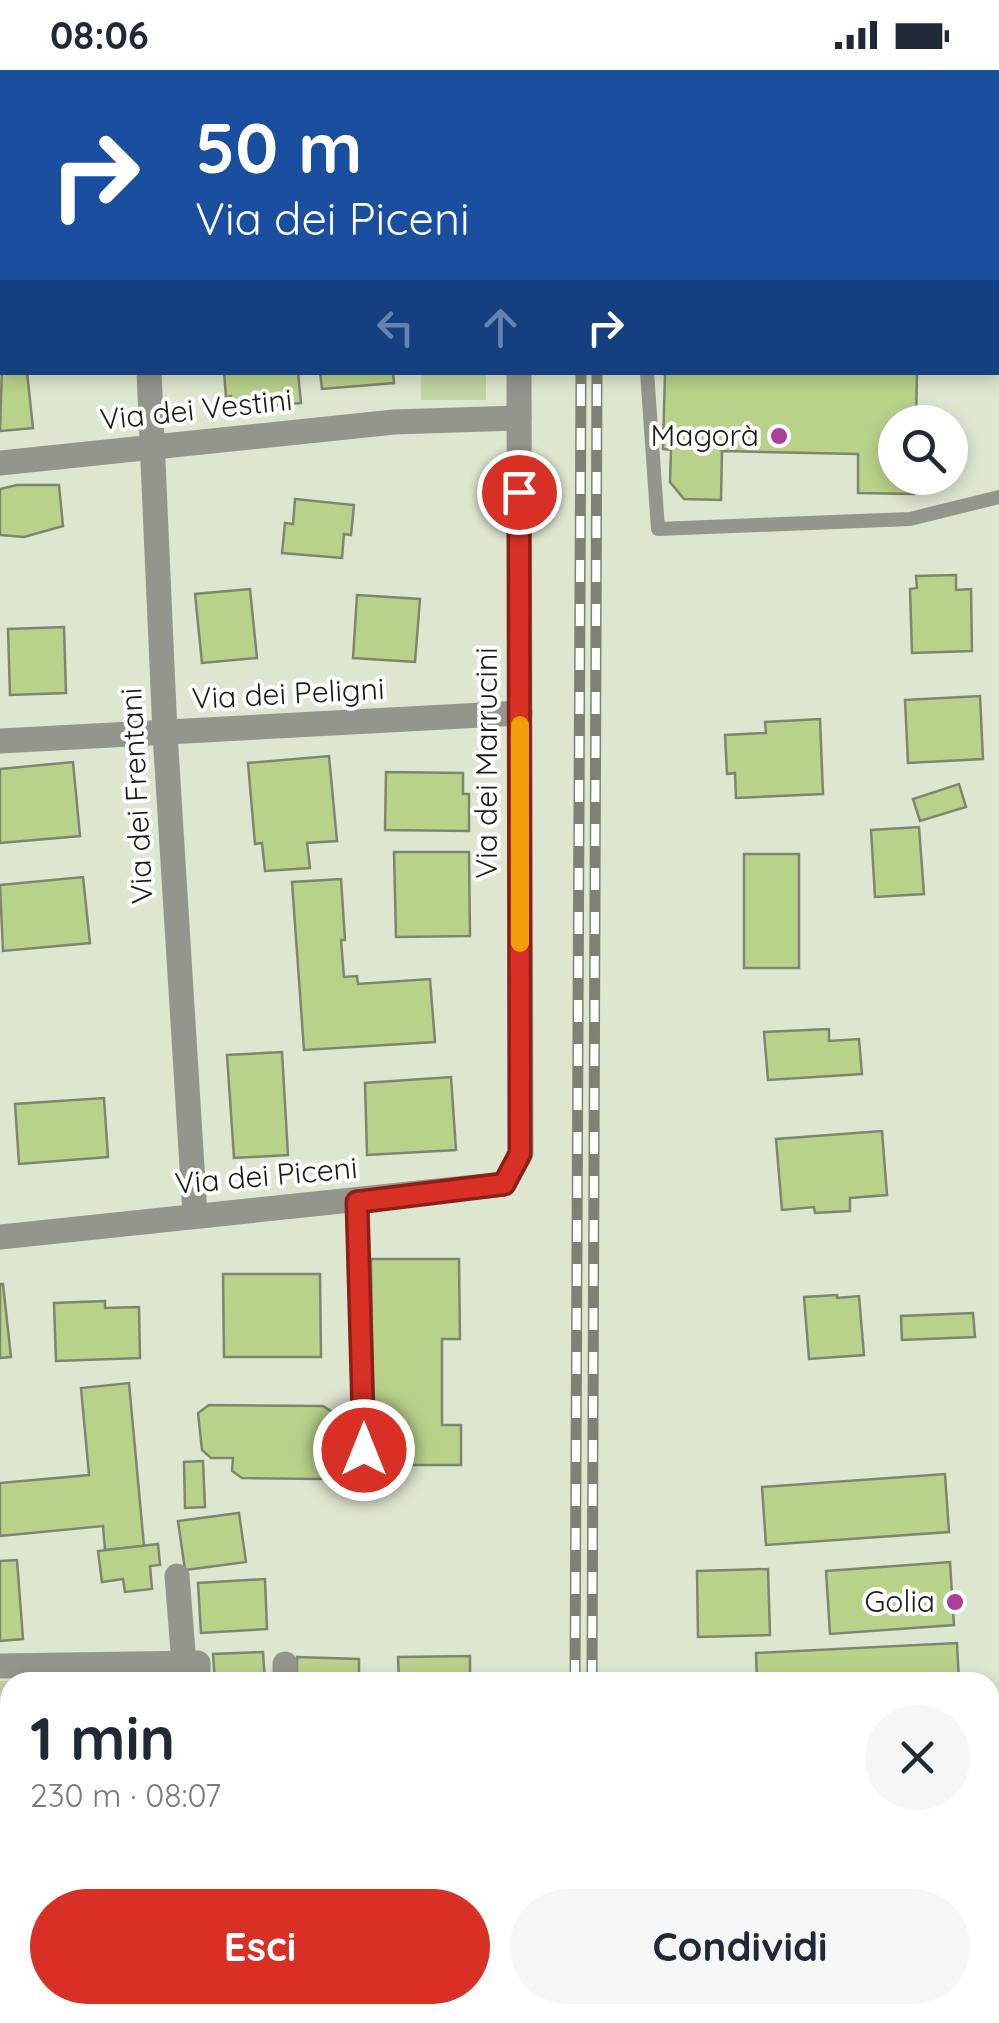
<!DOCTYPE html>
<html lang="it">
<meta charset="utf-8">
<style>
:root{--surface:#fff;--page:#f6f6f7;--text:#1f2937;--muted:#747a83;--accent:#d93025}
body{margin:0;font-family:Quicksand,sans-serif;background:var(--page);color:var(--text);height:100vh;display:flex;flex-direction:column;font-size:38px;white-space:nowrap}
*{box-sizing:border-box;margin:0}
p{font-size:32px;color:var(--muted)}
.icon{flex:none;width:55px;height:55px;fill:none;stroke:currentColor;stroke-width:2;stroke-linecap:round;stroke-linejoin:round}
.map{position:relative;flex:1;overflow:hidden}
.drawer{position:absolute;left:0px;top:1602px;width:1000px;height:352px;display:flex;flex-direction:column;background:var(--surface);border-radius:30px 30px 0 0;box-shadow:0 5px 15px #0003}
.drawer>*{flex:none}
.guide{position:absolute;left:0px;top:0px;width:1000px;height:305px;box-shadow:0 5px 15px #0003;background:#1a4fa0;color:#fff;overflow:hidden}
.fabs{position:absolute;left:878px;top:335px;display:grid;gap:20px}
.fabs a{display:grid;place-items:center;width:90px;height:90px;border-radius:50%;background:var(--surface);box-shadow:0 5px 15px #0003;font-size:50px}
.pin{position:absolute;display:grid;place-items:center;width:85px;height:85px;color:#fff;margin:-42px;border:5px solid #fff;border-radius:50%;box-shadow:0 2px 10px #0007}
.me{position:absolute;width:110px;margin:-55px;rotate:0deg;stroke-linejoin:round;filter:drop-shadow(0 0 8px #0008)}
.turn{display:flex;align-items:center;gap:35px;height:210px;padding:0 30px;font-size:45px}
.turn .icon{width:130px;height:130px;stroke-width:2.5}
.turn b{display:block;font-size:70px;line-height:85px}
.lanes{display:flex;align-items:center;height:95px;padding:0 30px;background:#0003;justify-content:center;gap:50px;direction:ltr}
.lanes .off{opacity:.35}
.round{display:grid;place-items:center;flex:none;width:105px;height:105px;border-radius:52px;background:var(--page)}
.head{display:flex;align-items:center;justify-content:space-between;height:170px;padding:0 30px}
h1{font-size:60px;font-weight:700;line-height:75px}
.cta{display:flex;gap:20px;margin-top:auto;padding:20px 30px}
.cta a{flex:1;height:115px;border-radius:60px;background:var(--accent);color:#fff;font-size:40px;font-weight:700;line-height:115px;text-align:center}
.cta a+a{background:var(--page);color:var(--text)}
.status{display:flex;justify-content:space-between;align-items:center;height:70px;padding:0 50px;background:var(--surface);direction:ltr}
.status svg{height:28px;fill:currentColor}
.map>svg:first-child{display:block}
.green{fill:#c1d4a1}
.building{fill:#b9d28a;stroke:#7e8671;stroke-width:2.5}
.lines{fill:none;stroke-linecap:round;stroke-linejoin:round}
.service{stroke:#93968d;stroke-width:14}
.minor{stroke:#93968d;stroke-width:25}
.rail-casing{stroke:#7d8373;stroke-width:11}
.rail{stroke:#fff;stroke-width:8;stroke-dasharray:22;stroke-linecap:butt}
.route-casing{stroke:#8d1f18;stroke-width:25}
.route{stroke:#d93025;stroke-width:18}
.slow{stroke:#f59e0b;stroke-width:18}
.poi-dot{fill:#ab3d9b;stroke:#fff;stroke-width:4}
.labels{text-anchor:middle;stroke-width:8;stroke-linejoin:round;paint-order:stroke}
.street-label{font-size:30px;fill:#1a1d14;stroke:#fff}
.poi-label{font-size:30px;fill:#1a1d14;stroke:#fff;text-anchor:end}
</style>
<div class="status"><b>08:06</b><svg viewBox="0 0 49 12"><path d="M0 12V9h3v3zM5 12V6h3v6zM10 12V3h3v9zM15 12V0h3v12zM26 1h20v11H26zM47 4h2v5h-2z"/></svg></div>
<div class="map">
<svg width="999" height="1953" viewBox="0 0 999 1953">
<rect width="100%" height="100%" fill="#dde6cf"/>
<g class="green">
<rect x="421" y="303" width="65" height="27"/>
<path d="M176,1605v7h-166v47l-10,1v-49z"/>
</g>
<g class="building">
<rect x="170" y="0" width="65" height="2"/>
<path d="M284,0h75l-75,2z"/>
<path d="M404,0h73l-73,2z"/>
<path d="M755,0v2l-80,-1 26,-1z"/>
<path d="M0,68h2l-2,94z"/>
<path d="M2,297v5h25l6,56 -33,3z"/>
<path d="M224,302h74l3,31 -69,5 -1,-12 -5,1z"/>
<path d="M320,302h73l1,11 -72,6z"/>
<path d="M665,302h252l-1,50h-21v56h20l-1,16 -56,-1v-39l-136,-3 -1,49 -37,-1 -14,-17 1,-32 -8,-1z"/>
<path d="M17,415h42l4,41 -39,11 -24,-2v-46z"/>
<path d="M295,429l59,6 -3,30 -7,-1 -2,24 -60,-5 3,-30 8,1z"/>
<path d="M956,505v15l15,-1 1,62 -60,2 -2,-64 7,-1 -1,-12z"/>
<path d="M250,519l7,69 -55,5 -7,-69z"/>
<path d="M357,525l63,4 -5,63 -62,-4z"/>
<path d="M64,557l2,66 -56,2 -2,-66z"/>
<path d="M980,626l3,63 -75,4 -3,-63z"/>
<path d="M820,649l3,75 -87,4 -1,-25 -8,1 -2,-39 41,-2 -1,-11z"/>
<path d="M329,686l8,85 -30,2 3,25 -45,3 -3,-28 -7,1 -7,-81z"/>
<path d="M73,692l7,74 -80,7v-74z"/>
<path d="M386,702l77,1v21h6v37l-84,-1z"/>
<path d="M959,714l7,23 -46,14 -7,-22z"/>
<path d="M919,757l5,67 -49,3 -4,-67z"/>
<path d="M394,782h75l1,84 -74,1z"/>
<rect x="744" y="784" width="55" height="114"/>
<path d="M83,807l7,66 -87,8 -3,-66z"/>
<path d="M341,809l4,61h-4l3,37 13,-1 1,8 72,-5 5,63 -131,8 -12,-168z"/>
<path d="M829,959v12l30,-2 3,35 -94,6 -4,-48z"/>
<path d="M282,982l6,103 -54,3 -7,-103z"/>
<path d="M451,1007l5,73 -89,5 -2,-72z"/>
<path d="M104,1028l4,59 -89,7 -4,-60z"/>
<path d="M882,1061l5,64 -37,3v13l-35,2 -1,-6 -32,3 -6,-71z"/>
<path d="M371,1189h88l1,80h-18v86h19v40h-88z"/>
<path d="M223,1204h97l1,83h-97z"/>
<path d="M0,1214h3l8,73 -11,1z"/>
<path d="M837,1225v3l22,-2 5,59 -55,4 -5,-62z"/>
<path d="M105,1231v7l34,-1 1,51 -84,3 -2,-58z"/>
<path d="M973,1243l2,24 -73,3 -1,-24z"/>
<path d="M129,1313l15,163 -39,4 -2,-24 -103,10v-53l89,-8 -8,-87z"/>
<path d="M209,1335l114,1 9,6 1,23 -5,2v8l6,3 -2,19 -11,12 -79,-1 -10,-7 1,-13h-22l-9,-8 -4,-37z"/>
<path d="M203,1391l2,46 -20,1 -1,-46z"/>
<path d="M945,1404l4,58 -183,13 -4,-58z"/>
<path d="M239,1443l7,49 -61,8 -7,-49z"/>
<path d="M158,1474l2,21 -10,1 2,23 -27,3 -2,-13 -21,3 -4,-31z"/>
<path d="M17,1490l6,79 -23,2v-80z"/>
<path d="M950,1492l4,63 -124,9 -4,-63z"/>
<path d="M768,1499l2,66 -72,2 -1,-66z"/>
<path d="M265,1509l2,50 -66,4 -3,-50z"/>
<path d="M957,1573l2,39h-202l-1,-29z"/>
<path d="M263,1582l2,30h-50l-2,-28z"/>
<path d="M470,1586v26h-71l-1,-25z"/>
<path d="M297,1587l62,2v23h-62z"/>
<path d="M0,1691h10v97l-10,1z"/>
<path d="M10,1864v81h61v8h-70l-1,-88z"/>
<rect x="169" y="1945" width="49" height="8"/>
<path d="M269,1945h34v8h-35z"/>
<rect x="365" y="1945" width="34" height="8"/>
<path d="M696,1945h42l2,8h-42z"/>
<path d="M738,1945h67l-27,8h-38z"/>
<path d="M913,1945h56v8h-55z"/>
</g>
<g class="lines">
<g class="service">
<path d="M998,216h1"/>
<path d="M647,302l11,157 252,-10 89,-22"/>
<path d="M357,1132l6,278"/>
<path d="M990,1920l9,-1"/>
<path d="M832,1952l20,-7"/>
</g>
<g class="minor">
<path d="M126,0v2"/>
<path d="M519,2v-2"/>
<path d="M0,48l2,-1"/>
<path d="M149,302l16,361 30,482"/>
<path d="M0,393l394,-41 125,-4"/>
<path d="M0,671l520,-28"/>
<path d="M0,1167l504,-53 17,-31 -2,-781"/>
<path d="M177,1506l7,88"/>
<path d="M0,1596l198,-3v19"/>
<path d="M285,1612v-18"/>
<path d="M0,1674l10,1"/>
<path d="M0,1830h10"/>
<path d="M241,1945l1,8"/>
<path d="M425,1953l1,-8"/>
</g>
<defs>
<g id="rail">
<path d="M582,2v-2"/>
<path d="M599,2v-2"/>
<path d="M575,1612l6,-1310"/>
<path d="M592,1612l5,-1310"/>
<path d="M573,1953v-8"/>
<path d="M590,1953v-8"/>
</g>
</defs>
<use href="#rail" class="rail-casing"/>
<use href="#rail" class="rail"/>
</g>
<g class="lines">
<defs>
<path id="route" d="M364,1380l-7,-248 147,-18 16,-30 -1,-662"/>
</defs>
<use href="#route" class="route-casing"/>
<use href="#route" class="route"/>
<path class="slow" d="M520,655v218"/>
</g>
<g class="poi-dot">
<circle cx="779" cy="366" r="10"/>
<circle cx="955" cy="1532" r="10"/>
</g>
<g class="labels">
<g class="street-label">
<text transform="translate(196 340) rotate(-6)" y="10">Via dei Vestini</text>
<text transform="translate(288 624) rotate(-3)" y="10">Via dei Peligni</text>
<text transform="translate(487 693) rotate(-90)" y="10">Via dei Marrucini</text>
<text transform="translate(137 726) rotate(-93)" y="10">Via dei Frentani</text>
<text transform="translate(266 1106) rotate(-5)" y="10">Via dei Piceni</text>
</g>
<g class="poi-label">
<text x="759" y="376">Magorà</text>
<text x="935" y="1542">Golia</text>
</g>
</g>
</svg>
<div class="fabs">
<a><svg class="icon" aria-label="search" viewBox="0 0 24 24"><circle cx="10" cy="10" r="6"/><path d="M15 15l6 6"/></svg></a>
</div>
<div class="pin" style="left:519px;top:422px;background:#d93025"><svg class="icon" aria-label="arrive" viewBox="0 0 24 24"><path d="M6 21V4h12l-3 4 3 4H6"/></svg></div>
<svg class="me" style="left:364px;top:1380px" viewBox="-20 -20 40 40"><circle r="17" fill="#d93025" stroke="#fff" stroke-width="3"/><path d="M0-11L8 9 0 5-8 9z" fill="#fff"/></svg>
<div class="guide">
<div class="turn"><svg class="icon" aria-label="right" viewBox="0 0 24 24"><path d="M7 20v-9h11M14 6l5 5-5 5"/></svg><div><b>50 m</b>Via dei Piceni</div></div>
<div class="lanes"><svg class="icon off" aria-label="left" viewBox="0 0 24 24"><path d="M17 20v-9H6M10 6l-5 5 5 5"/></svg><svg class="icon off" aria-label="ahead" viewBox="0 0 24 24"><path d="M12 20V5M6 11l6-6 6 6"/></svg><svg class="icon" aria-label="right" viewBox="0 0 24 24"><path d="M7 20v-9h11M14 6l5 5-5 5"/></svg></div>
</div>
<section class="drawer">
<div class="head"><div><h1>1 min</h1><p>230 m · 08:07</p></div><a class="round"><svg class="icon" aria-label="close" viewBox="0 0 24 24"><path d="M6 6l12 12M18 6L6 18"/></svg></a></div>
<div class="cta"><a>Esci</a><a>Condividi</a></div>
</section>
</div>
